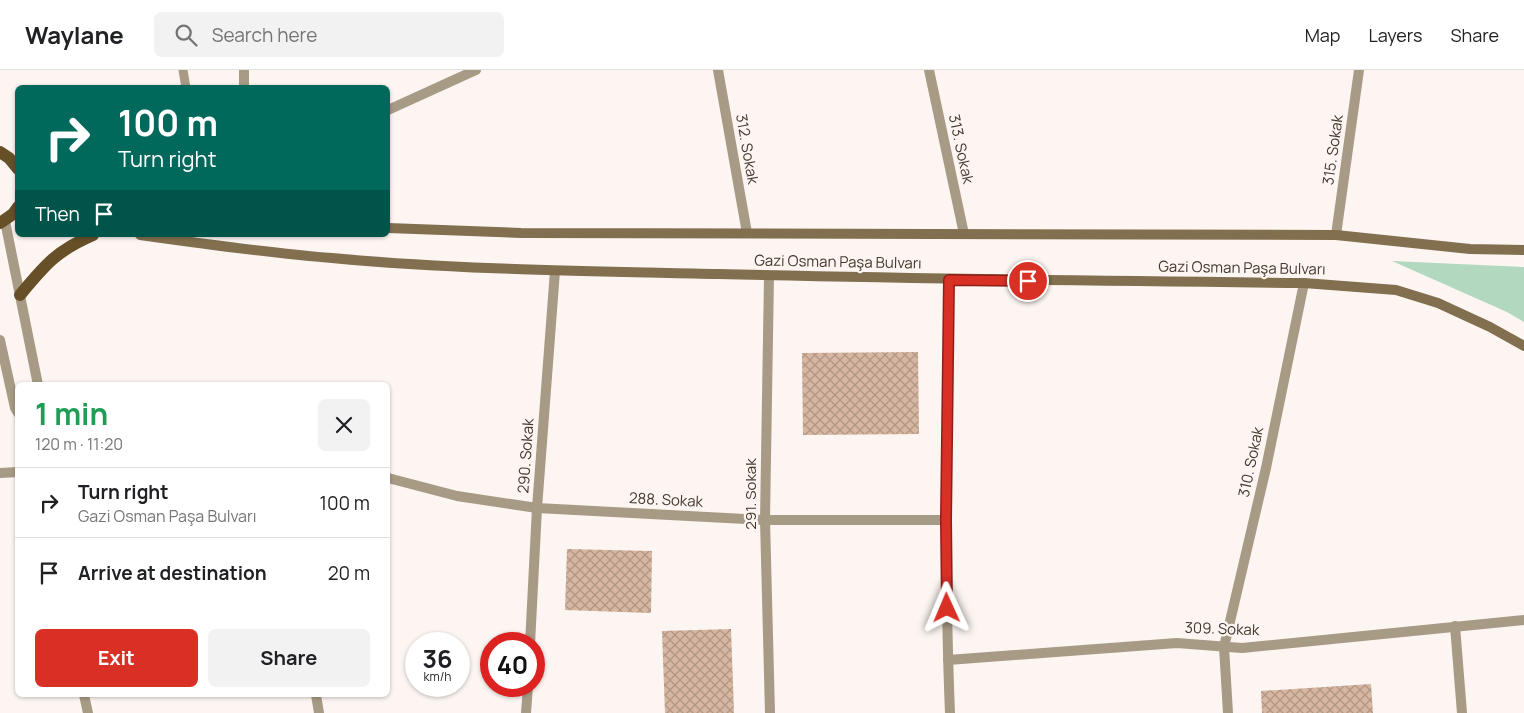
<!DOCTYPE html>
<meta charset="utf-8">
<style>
:root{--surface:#fff;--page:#f2f2f2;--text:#202124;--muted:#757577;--line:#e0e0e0;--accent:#d93025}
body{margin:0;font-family:Manrope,sans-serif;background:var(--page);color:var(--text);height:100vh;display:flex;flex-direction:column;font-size:19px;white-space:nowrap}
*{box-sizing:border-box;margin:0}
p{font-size:16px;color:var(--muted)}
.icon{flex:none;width:28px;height:28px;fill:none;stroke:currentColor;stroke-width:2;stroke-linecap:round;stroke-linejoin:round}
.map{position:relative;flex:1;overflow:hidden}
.drawer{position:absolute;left:15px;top:312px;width:375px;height:315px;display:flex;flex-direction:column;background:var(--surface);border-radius:8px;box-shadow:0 1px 4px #0004}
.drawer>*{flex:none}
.guide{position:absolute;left:15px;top:15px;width:375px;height:152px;border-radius:8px;box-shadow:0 1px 4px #0004;background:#00695c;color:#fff;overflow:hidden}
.speed{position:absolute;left:405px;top:562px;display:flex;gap:10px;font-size:25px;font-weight:700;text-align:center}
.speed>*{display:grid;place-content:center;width:65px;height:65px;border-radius:50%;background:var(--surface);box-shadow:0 1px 4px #0004;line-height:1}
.speed small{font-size:12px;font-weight:400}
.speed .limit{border:8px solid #d22;background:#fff;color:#111}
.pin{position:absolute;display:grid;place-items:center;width:42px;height:42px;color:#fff;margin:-21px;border:2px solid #fff;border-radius:50%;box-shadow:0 1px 5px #0007}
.me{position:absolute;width:55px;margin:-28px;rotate:359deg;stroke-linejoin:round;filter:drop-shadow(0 0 4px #0008)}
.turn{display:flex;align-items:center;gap:18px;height:105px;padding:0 20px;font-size:22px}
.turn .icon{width:65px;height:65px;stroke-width:2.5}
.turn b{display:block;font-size:35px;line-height:42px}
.then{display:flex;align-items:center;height:48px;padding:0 20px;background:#0003;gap:10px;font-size:19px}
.round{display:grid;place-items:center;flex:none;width:52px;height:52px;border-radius:8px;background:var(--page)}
.headline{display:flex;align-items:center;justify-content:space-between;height:85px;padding:0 20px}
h1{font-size:30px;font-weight:700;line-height:38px;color:#1e9e55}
.primary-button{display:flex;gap:10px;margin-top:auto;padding:10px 20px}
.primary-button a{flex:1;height:58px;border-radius:8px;background:var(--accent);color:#fff;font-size:20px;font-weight:700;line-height:58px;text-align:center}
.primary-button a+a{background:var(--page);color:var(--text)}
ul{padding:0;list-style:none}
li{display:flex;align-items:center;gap:15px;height:70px;padding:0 20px;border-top:1px solid var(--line)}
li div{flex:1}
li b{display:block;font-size:19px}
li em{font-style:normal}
header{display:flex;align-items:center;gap:30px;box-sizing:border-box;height:70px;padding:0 25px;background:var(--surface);border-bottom:1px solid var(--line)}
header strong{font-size:24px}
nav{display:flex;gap:28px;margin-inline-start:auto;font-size:18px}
.search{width:350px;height:45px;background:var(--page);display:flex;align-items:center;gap:12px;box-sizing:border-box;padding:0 18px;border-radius:8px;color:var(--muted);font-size:19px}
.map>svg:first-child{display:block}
.grass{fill:#b2d8bf}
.building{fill:url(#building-cross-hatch)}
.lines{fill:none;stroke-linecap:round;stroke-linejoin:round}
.service{stroke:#a89b85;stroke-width:9}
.minor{stroke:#a89b85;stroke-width:10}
.tertiary{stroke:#a89b85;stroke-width:10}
.secondary{stroke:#826f4f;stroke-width:10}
.primary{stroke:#675028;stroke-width:12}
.route-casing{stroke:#8d1f18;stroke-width:12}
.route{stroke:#d93025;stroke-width:9}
.labels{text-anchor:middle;stroke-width:4.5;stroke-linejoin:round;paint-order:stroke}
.street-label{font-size:15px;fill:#44372e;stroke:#fcf5f1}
</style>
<header>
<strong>Waylane</strong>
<div class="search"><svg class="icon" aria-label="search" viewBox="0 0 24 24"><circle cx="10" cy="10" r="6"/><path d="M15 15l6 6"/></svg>Search here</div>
<nav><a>Map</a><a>Layers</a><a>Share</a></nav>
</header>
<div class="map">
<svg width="1524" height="643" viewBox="0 0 1524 643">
<defs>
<pattern id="building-cross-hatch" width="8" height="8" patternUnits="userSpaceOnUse" patternTransform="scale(1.25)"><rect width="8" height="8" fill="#d7b7a1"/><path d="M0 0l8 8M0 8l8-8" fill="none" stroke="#b09684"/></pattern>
</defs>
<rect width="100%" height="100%" fill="#fcf5f1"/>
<path class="grass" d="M1392,191l132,6v55l-17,-10z"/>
<g class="building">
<path d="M918,282l1,82 -116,1 -1,-82z"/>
<path d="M567,479l85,2 -1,62 -86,-3z"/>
<path d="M731,559l3,84h-69l-3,-82z"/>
<path d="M1371,614l2,29h-111l-1,-22z"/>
</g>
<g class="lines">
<path class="service" d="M183,0l3,18"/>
<g class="minor">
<path d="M718,0l29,163"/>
<path d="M929,0l35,164"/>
<path d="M244,18v-18"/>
<path d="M1336,165l23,-165"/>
<path d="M769,206l-4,244 5,193"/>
<path d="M0,403l18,-1"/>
<path d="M388,408l69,18 80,12 228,12h181"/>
<path d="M1455,556l7,87"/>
<path d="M530,574l7,-136 18,-237"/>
<path d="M948,590l229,-17 65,5 282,-28"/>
<path d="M316,625l3,18"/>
<path d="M526,643l2,-27"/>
<path d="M1228,643l-4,-66 42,-179 38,-185"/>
</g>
<g class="tertiary">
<path d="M388,40l88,-40"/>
<path d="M5,151l33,164"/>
<path d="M949,210c-2,144 -5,289 1,433"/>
<path d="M0,270l15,68 3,5"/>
<path d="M84,625l4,18"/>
</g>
<g class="secondary">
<path d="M388,158l133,5 815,2 134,14 54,1"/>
<path d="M140,165c64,9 128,18 192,23 128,12 257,13 386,16 196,5 391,7 586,9l92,7 42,13 52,24 34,19"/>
</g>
<g class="primary">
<path d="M0,82l9,6 9,11"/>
<path d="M0,153l13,-9 5,-7"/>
<path d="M20,225c25,-30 36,-44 73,-60"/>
</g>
</g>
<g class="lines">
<defs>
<path id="route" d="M947,538l-1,-88 3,-240 79,1"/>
</defs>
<use href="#route" class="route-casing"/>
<use href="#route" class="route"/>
</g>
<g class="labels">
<g class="street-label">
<text transform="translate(747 79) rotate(80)" y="5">312. Sokak</text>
<text transform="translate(961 79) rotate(78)" y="5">313. Sokak</text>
<text transform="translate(1333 80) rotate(-82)" y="5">315. Sokak</text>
<text transform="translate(838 192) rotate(1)" y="5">Gazi Osman Paşa Bulvarı</text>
<text transform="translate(1242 198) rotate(1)" y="5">Gazi Osman Paşa Bulvarı</text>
<text transform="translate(526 386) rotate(-86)" y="5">290. Sokak</text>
<text transform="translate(1251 392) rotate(-78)" y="5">310. Sokak</text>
<text transform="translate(751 424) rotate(-90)" y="5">291. Sokak</text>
<text transform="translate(666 430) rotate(3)" y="5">288. Sokak</text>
<text transform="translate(1222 559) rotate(2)" y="5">309. Sokak</text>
</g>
</g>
</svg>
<div class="speed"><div>36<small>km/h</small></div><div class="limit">40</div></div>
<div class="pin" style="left:1028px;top:211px;background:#d93025"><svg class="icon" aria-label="arrive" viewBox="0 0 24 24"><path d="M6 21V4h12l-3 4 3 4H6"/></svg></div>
<svg class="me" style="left:947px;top:538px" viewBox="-20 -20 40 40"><path d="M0-17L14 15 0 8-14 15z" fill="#d93025" stroke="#fff" stroke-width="4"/></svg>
<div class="guide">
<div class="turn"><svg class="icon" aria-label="right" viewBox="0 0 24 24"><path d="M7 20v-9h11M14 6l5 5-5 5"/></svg><div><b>100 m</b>Turn right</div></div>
<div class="then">Then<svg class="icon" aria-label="arrive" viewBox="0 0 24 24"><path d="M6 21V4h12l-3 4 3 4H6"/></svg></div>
</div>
<section class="drawer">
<div class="headline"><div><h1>1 min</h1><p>120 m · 11:20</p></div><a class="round"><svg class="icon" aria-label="close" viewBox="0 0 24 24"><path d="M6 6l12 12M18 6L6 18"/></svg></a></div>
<ul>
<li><svg class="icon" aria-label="right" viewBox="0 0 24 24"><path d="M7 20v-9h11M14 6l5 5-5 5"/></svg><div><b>Turn right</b><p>Gazi Osman Paşa Bulvarı</p></div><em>100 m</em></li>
<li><svg class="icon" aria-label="arrive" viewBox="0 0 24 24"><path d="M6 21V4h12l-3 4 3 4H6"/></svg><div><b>Arrive at destination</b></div><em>20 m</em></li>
</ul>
<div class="primary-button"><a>Exit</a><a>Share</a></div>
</section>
</div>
